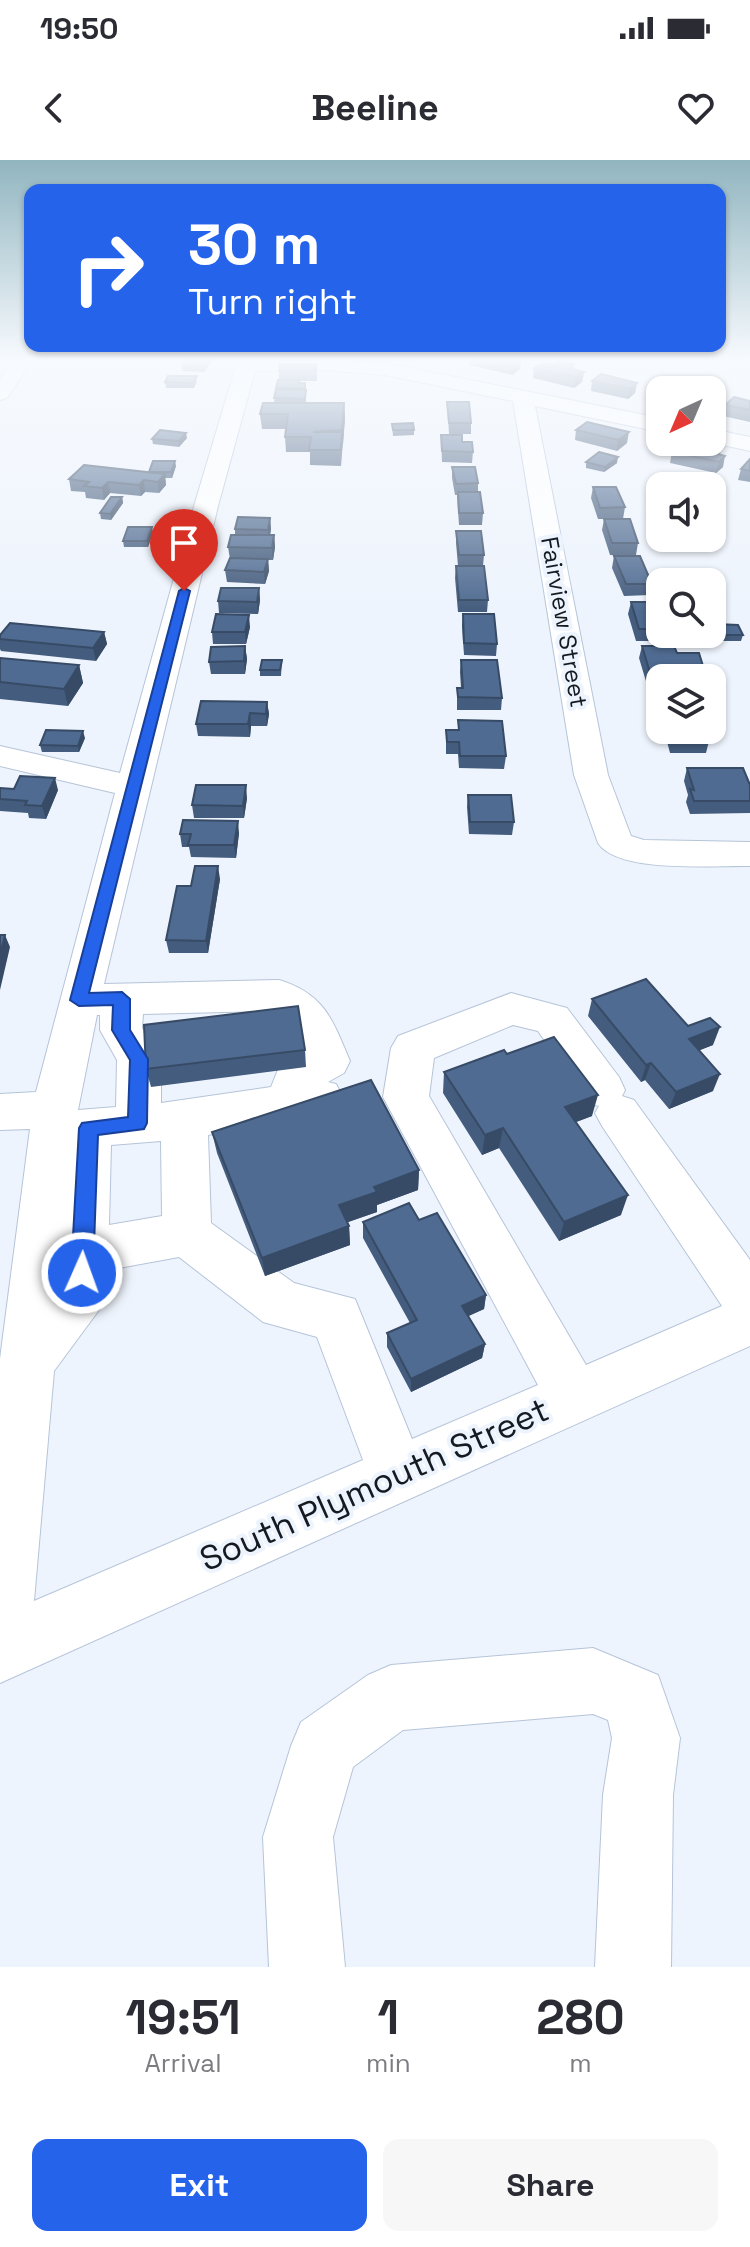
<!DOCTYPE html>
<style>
:root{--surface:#fff;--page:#f7f7f7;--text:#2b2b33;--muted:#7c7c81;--accent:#2563eb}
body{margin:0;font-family:"Space Grotesk",sans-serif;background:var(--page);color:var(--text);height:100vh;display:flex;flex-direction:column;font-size:30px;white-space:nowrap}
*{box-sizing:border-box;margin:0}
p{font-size:26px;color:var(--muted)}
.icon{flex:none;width:44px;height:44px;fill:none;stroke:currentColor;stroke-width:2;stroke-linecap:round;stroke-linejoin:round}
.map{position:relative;height:1807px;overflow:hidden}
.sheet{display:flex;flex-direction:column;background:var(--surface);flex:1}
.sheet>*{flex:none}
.top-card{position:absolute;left:24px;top:24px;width:702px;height:168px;border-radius:16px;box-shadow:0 2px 6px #0004;background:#2563eb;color:#fff;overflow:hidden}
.needle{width:52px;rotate:224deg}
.fabs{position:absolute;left:646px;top:216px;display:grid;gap:16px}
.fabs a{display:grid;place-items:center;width:80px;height:80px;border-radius:16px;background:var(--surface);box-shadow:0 2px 6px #0004;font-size:40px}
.pin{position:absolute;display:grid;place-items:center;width:68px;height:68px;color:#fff;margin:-82px -34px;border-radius:50% 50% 50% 0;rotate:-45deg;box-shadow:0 0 8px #0007}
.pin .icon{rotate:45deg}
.me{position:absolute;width:88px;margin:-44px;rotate:2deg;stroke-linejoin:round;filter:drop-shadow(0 0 6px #0008)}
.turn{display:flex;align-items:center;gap:28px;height:168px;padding:0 32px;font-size:36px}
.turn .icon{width:104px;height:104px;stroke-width:2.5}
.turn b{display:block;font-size:56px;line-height:68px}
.eta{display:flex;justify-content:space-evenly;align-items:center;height:136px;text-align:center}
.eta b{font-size:48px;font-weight:800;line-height:56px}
.cta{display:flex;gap:16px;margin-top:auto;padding:16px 32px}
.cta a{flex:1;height:92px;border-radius:16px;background:var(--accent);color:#fff;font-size:32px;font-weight:800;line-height:92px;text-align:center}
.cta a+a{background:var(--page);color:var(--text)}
.status{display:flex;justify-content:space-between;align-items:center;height:56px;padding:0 40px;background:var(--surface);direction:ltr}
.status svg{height:22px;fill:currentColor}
header{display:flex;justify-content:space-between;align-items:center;height:104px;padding:0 32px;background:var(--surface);font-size:36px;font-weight:800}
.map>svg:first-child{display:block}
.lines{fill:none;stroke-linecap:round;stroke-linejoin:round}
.minor-casing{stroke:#b5c4d9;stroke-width:2}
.minor{fill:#fff;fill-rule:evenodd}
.wall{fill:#445c7d}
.shaded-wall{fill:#374b66}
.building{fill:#4f6b91;stroke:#374b66;stroke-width:2}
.route{fill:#2563eb;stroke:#184099;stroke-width:2}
.labels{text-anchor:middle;stroke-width:8;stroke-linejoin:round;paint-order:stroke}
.far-street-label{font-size:24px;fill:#151a21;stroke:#eef4fd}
.near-street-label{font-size:34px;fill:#151a21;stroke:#eef4fd}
</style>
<div class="status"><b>19:50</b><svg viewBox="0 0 49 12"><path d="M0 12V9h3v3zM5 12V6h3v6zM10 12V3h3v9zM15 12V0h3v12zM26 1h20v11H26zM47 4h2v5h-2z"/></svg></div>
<header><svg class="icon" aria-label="back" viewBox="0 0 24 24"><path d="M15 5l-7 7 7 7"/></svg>Beeline<svg class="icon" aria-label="heart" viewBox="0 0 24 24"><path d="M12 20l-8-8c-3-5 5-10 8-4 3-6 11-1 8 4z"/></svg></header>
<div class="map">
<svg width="750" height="1807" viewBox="0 0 750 1807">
<rect width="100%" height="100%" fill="#eef4fd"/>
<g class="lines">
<defs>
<g id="minor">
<path d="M13,199h20l-26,39 -7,2v-21z"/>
<path d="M238,199h94l53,4 275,55v14l-125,-26 73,369 23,61 13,4 106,2v24c-35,-1 -132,8 -152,-23l-24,-68 -61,-374 -128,-26 -62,-5 -68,1 -37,135 -114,478 175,-4c46,14 54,41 71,81l-6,12 -16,9 8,2 7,13 -7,13 -128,25 3,88 83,60 61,16 57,140 126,-54 -155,-288 8,-49 7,-12 113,-43 56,15 52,69 6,13 -3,6 12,4 116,160v86l-750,337v-324l30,-230 -30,1v-36l36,-2 79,-299 -115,-27v-20l120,27 74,-267zM271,851l21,15 11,28 -24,13 -8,20 -110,16v-44l-19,-31 1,-14zM97,855h3v15l17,30 -1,47 -38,3zM513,865l25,6 49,72 12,3 -4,7 7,13 120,180 -136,59 -157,-269 5,-38zM161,981l1,75 -53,9 2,-80zM179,1097l84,65 54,15 46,123 -329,141 20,-230 45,-61 8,-17 1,-23z"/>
<path d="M712,269l38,8v14l-41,-9h3z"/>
<path d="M593,1488l65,27 22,63 -7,57 -2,172h-76l8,-172 9,-57 -4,-18 -15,-6 -190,16 -50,37 -20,70 12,130h-76l-6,-130 28,-91 10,-24 67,-47 23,-10z"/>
</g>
</defs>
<use href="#minor" class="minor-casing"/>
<use href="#minor" class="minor"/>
</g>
<g class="wall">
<path d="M182,199h30v2l-8,11 -22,-1 -1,-11z"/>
<path d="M470,199h51l-1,10 -8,6 -43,-10z"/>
<path d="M317,204v17h-18v2l7,7v13h38l1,15 -4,48 -31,-1v-13h-24l-1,-15 1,-8h-24l-2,-15 14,-11 2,-15 3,-8v-9z"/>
<path d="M574,204v6l10,2 -2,10 -8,6 -41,-10 1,-10 19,-3z"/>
<path d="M197,221l-3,7h-28l-1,-6z"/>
<path d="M592,221l45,2 -2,10 -7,6 -37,-8z"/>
<path d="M660,230v14l-6,-2 2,-10z"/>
<path d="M750,241v21l-27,-6 2,-11z"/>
<path d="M447,242l24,21v11h-22z"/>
<path d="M587,262l40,21 -10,8 -42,-11 1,-10z"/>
<path d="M392,264l22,6v5l-21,1z"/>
<path d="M441,275l21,7 11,10 -1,11 -30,-1z"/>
<path d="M187,278l-8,9 -26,-3 -1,-5z"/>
<path d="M672,292l49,3 2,12 -7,6 -46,-10z"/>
<path d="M750,299v23l-12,-2 3,-11z"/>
<path d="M586,302l31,1 -13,9 -18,-4z"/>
<path d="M176,306l-4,12h-7l1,7 -7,8 -14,-1 -4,4 -31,-3 -6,7 -18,-2 -1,-6 -14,-1 -2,-12 80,-7z"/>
<path d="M452,307l26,16v9l5,21 -1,12h-23l-2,-30h-2l-3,-17z"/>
<path d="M593,327l32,20 -2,12 15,24 -2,12h-26l-8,-25 2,-11h-6l-7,-21z"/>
<path d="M122,337l1,6 -12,17 -10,-1 -1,-6z"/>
<path d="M270,358l1,11 -1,6h4l1,12 -2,13h-5l1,11 -4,13 -38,-2 -2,-12 5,-11 -2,-12 7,-12v-6z"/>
<path d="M456,371l28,24 -1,11 5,34 -1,12h-29l-3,-34 1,-12h2l-2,-23z"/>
<path d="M153,373l-5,14h-24l-1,-6z"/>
<path d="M614,396l38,28 -2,11 -26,1 -12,-28z"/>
<path d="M259,428l1,12 -2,14 -39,-1 -1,-12z"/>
<path d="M631,442h29v32h11l-2,7h-33l-8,-27z"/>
<path d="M463,454l34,30 -1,12 -32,-1 -2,-29z"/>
<path d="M715,464l28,11 -2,6h-24l-4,-10z"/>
<path d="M250,467l-4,17h-33l-1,-12z"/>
<path d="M104,472l3,12 -11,17 -95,-10 -1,-2v-14z"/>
<path d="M245,486l2,13 -2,15h-34l-2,-12z"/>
<path d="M642,486l35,7 26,13 -3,12h-40v10h-12l-9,-30z"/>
<path d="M0,498l79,7 4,18 -15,23 -68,-7z"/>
<path d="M282,500l-1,16h-21v-6z"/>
<path d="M461,500l41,38 -1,12h-44v-22h4l-1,-16z"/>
<path d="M267,542l2,12 -2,12h-16l-1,11 -52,-1 -2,-12z"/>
<path d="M458,560l48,36 -2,13 -45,-1 -1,-14h-12v-24h12z"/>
<path d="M664,570h42l3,11 -3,12h-36z"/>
<path d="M85,578l-6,14h-37l-2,-7z"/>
<path d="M687,608l63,17v28l-60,1 -4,-12 2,-7 -4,-14z"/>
<path d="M58,630l-12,29 -17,-1 -1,-5 -28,-2v-12z"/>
<path d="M468,635l46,27 -2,13 -43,-1 -2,-27z"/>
<path d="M247,638l-3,20h-50l-2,-13z"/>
<path d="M239,673l-3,25 -45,-1 -2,-10h-7l-2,-13z"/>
<path d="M220,719l-12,74h-39l-3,-13 25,-54z"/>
<path d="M592,839l96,27 25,19 -14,5 14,41 -44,18 -24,-29 -4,2 -53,-66z"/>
<path d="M305,890l1,17 -155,20 -5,-18z"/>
<path d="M507,894l85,62 -16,6 45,93 -62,26 -60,-93 -17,7 -39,-62 1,-21z"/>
<path d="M212,972l207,38 -1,20 -41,15v7l-30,10 2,4 1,19 -85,31 -48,-123z"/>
<path d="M419,1060l67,75 -2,14 -16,7 17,28 -3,14 -71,34 -24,-45v-14l23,-10 -47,-85v-16z"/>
</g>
<g class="shaded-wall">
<path d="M205,199h7v2l-8,11 -1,-10z"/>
<path d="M521,199l-1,10 -8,6 1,-10z"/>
<path d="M584,212l-2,10 -8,6 1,-11z"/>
<path d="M637,223l-2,10 -7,6 2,-10z"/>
<path d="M344,243l1,15 -2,27 -1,-15z"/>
<path d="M629,272l-2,11 -10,8 1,-11z"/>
<path d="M186,273l1,5 -8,9v-6z"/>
<path d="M725,296l-2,11 -7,6 3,-11z"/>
<path d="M618,297l-1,6 -13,9 1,-5z"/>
<path d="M175,301l1,5 -4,12 -1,-6z"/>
<path d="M165,314l1,11 -7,8 -1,-11z"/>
<path d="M144,320l1,12 -4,4 -2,-11z"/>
<path d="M108,322l2,11 -6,7 -2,-12z"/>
<path d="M122,337l1,6 -12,17 -1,-6z"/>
<path d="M270,358l1,11 -2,12 -1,-11z"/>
<path d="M152,367l1,6 -5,14 -1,-6z"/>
<path d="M274,375l1,12 -2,13 -1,-12z"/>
<path d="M268,399l1,12 -4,13 -1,-12z"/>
<path d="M259,428l1,12 -2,14 -1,-12z"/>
<path d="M249,455l1,12 -4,17 -1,-12z"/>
<path d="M104,472l3,12 -11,17 -3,-13z"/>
<path d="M245,486l2,13 -2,15 -1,-13z"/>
<path d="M79,505l4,18 -15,23 -4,-17z"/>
<path d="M267,542l2,12 -2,12 -1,-12z"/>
<path d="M250,553l1,13 -1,11 -2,-13z"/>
<path d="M83,571l2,7 -6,14 -1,-6z"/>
<path d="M55,618l3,12 -12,29 -4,-13z"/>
<path d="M246,625l1,13 -3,20 -1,-12z"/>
<path d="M238,661l1,12 -3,25 -2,-13z"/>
<path d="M218,706l2,13 -12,74 -2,-12z"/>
<path d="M5,775l5,12 -10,43v-35z"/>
<path d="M720,867l-7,18 -30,12 6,-18z"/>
<path d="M651,903l-6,17 -4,2 5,-17z"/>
<path d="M720,914l-7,17 -44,18 7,-17z"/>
<path d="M598,935l-6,21 -32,12 5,-21z"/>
<path d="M503,968l-4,20 -17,7 3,-20z"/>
<path d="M419,1010l-1,20 -41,15v7l-37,13 -1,-20 35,-18z"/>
<path d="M628,1035l-7,20 -62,26 5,-19z"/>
<path d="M349,1066l1,19 -85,31 -3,-18z"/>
<path d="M486,1135l-2,14 -24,11 2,-14z"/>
<path d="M485,1184l-3,14 -71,34v-13z"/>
</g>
<g class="building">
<path d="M182,199h23l-2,3 -22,-2z"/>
<path d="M485,199h36l-8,6z"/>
<path d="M559,201l15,3 -6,4 16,4 -9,5 -41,-9 10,-5 9,2z"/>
<path d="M280,204h37l-1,7h-37z"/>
<path d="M601,214l36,9 -7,6 -38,-8z"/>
<path d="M168,216h29l-3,7 -29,-1z"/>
<path d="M278,220h21v3h6v6l-29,-1z"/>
<path d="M674,223l32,7h-46v3l-4,-1 8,-7z"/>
<path d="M276,229l30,1 -1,9 -31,-1z"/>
<path d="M734,237l16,4v9l-25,-5z"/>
<path d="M447,242h22l2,21h-22z"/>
<path d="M263,243h81l-2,27 -29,2h29l-1,18h-32l2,-13h-26l3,-23h-28z"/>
<path d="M587,262l42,10 -11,8 -42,-10z"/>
<path d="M413,263l1,7h-21l-1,-6z"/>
<path d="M160,270l26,3 -7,8 -27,-2z"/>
<path d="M441,275h21v7h10l1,10 -31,-1z"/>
<path d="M680,284l22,5 5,-4 16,3 -5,6 7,2 -6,6 -47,-10z"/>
<path d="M599,292l19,5 -13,10 -19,-5z"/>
<path d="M750,299v12l-9,-2z"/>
<path d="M153,301h22l-4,11h-22z"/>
<path d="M84,305l81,9 -7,8 -14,-2 -5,5 -31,-3 -6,6 -18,-2 5,-4 -20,-3z"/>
<path d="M452,307h23l3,16 -22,1z"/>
<path d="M697,320l17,4 -2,2h-22z"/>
<path d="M593,327h23l9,20 -25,1z"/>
<path d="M458,332h22l3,21h-24z"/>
<path d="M111,337h11l-12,17 -10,-1z"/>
<path d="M238,357l32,1 -2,12 -33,-1z"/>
<path d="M604,359h26l8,24h-26z"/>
<path d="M128,367h24l-5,14h-24z"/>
<path d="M456,371h25l3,24h-25z"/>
<path d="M231,375h43l-2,13 -44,-1z"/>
<path d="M614,396h26l12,28h-26z"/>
<path d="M230,398l38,1 -4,13 -39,-2z"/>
<path d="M456,406h28l4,34h-29z"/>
<path d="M221,428h38l-2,14 -39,-1z"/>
<path d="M631,442h29v27h-21z"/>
<path d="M216,454l33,1 -4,17h-33z"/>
<path d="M463,454h31l3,30 -33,-1z"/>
<path d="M10,463l94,9 -11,16 -93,-9v-4z"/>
<path d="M715,464l23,1 5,10h-24z"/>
<path d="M245,486l-1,15 -35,1 2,-15z"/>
<path d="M642,486h32l3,7h22l4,13h-22l4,10h-34z"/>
<path d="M0,498l79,7 -15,24 -64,-7z"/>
<path d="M262,500h20l-2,10h-20z"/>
<path d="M461,500h36l5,38 -44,-1 -1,-9h6z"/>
<path d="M201,541l66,1 -1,12 -16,-1 -2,11h-52z"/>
<path d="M458,560l44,1 4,35h-46l-1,-14h-12l-1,-12h13z"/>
<path d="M46,570l37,1 -5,15 -38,-1z"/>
<path d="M670,570h36l3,11 -36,-1z"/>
<path d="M687,608h56l7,17v16h-56l-4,-12 4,1z"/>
<path d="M20,616l35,2 -13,28 -17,-1 2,-4 -27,-2v-11l14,1z"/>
<path d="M196,625h50l-3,21 -51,-1z"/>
<path d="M468,635h43l3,27h-44z"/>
<path d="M183,660l55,1 -4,24h-46l3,-11h-11z"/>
<path d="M195,706h23l-12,75 -40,-1 11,-54h14z"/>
<path d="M0,775h5l-5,20z"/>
<path d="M646,819l42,47 22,-8 10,9 -31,12 31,35 -44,18 -25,-29 -5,2 -54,-66z"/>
<path d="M298,846l7,44 -159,19 -2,-44z"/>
<path d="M554,877l44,58 -33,12 63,88 -64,27 -61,-94 -18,7 -41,-63 60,-22 3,4z"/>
<path d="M371,920l48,90 -45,17 3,5 -38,13 10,21 -87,32 -50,-126z"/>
<path d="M409,1043l10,17 18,-7 49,82 -24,11 23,38 -74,35 -24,-46 30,-13 -54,-98z"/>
</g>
<linearGradient id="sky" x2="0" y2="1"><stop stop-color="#91b5c0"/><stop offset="0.44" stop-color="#f7fafe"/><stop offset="1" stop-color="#f7fafe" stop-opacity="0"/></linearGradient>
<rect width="750" height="452" fill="url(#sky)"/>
<path class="route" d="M184,428l6,3 -101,402 33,-1 8,7v31l18,29 -1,64 -3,6 -46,6 -5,138 -4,7 -7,2 -7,-2 -4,-7 8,-145 3,-5 46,-6 2,-57 -18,-30 1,-25 -34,1 -9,-6 109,-409z"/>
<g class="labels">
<g class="far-street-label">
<text transform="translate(564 462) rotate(80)" y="8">Fairview Street</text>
</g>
<g class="near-street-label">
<text transform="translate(374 1324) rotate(-24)" y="12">South Plymouth Street</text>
</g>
</g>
</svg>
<div class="fabs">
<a><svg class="needle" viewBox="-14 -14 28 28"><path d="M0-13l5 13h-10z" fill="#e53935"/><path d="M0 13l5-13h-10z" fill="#7c7c81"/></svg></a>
<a><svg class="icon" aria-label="sound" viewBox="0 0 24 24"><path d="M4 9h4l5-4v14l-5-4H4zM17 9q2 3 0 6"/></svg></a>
<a><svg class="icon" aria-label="search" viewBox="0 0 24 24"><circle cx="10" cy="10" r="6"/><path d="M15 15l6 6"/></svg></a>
<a><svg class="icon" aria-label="layers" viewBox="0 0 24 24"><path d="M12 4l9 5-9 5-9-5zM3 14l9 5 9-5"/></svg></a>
</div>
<div class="pin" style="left:184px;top:431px;background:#d93025"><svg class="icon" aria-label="arrive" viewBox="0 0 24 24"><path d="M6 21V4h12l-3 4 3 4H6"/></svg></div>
<svg class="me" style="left:82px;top:1113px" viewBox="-20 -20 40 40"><circle r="17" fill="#2563eb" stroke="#fff" stroke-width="3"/><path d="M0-11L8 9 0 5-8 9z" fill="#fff"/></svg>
<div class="top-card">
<div class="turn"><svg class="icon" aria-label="right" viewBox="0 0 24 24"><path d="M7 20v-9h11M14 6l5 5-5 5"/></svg><div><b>30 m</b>Turn right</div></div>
</div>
</div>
<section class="sheet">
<div class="eta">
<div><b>19:51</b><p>Arrival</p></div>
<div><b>1</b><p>min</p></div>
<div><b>280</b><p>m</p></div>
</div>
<div class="cta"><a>Exit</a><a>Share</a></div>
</section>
